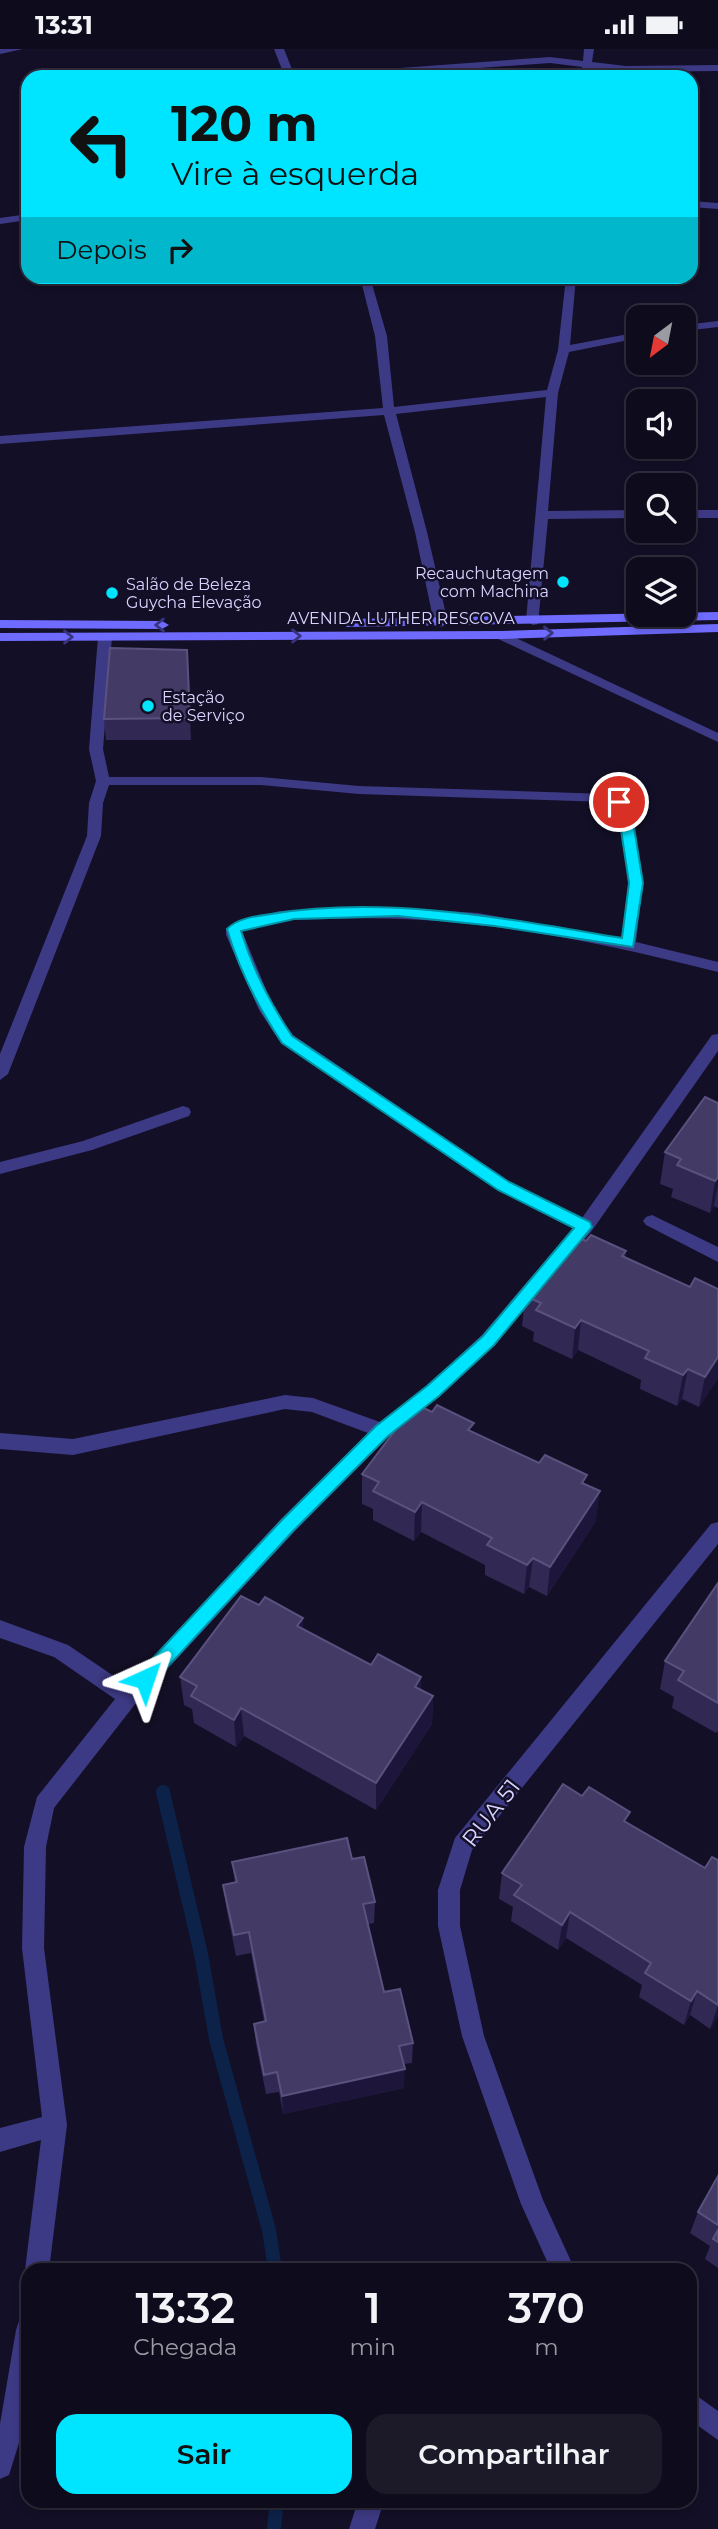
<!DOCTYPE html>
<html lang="pt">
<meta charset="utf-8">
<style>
:root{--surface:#0e0b1c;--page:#1c1929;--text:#f1f3f6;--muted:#9b9ba3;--line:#2e2b3b;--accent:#00e5ff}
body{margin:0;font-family:Montserrat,sans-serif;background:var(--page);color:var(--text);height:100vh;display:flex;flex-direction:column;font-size:26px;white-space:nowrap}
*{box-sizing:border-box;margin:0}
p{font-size:23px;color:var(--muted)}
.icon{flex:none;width:38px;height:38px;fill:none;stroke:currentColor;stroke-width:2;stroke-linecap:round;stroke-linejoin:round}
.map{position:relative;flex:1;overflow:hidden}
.sheet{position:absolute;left:21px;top:2214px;width:676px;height:245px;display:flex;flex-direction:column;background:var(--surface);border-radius:21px;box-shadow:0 4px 10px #0003,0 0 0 2px var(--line)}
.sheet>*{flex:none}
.hud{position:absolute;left:21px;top:21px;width:677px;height:214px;border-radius:21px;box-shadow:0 4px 10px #0003,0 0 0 2px var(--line);background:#00e5ff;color:#111;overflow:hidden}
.needle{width:46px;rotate:212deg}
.controls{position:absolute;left:626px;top:256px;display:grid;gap:14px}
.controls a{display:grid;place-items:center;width:70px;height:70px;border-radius:14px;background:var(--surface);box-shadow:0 4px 10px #0003,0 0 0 2px var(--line);font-size:35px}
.pin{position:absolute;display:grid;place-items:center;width:60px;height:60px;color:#fff;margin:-30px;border:4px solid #fff;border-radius:50%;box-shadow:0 2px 7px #0007}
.me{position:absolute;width:77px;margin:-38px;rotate:42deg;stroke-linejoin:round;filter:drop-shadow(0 0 5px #0008)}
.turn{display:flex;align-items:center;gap:24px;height:147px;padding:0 35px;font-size:32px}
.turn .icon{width:91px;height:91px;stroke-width:2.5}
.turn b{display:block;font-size:49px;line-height:60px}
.then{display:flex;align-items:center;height:66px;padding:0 35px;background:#0003;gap:14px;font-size:26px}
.eta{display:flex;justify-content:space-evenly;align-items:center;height:119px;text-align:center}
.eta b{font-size:42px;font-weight:600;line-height:49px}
.cta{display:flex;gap:14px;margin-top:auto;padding:14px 35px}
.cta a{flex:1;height:80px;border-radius:21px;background:var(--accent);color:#111;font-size:28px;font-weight:600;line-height:80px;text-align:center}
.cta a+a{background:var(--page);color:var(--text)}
.status{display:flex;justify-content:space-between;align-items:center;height:49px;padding:0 35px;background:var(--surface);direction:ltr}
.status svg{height:19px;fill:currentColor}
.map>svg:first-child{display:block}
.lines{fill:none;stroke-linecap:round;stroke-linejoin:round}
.stream{stroke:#0c2248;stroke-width:14}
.lane{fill:#3d3a85;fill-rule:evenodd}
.street{fill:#3d3a85;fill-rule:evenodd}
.secondary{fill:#6f6bff;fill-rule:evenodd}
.wall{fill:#312854}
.shaded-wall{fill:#1d163a}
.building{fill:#433a66;stroke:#5a527e;stroke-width:2}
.oneway{stroke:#38347d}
.route{fill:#00e5ff;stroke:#0095a6;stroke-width:2}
.poi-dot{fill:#00e5ff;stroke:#130f26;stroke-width:2.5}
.labels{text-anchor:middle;stroke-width:5;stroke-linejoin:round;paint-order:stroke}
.far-poi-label{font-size:16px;fill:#d9d4ff;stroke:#130f26;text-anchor:start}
.far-street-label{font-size:16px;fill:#d9d4ff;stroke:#130f26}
.near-street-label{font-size:23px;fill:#d9d4ff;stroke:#130f26}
</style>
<div class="status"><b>13:31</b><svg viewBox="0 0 49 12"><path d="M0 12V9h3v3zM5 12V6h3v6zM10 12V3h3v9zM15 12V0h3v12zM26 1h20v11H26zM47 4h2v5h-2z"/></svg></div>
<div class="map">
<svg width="718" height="2480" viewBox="0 0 718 2480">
<rect width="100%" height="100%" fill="#130f26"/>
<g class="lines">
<g class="stream">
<path d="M163,1743l38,162 15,85 53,191 6,40"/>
<path d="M274,2479l3,-27"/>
</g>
<g class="lane">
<path d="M652,1166l66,32v15l-72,-37 -3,-4 3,-4z"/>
<path d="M358,2452h26l-9,28h-26z"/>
</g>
<g class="street">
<path d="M0,0h23l-23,5z"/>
<path d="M274,0h10l11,28h-10z"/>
<path d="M584,0h10l-2,13 34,4 92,-1v6l-92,1 -34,-4 -1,9h-10l1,-10 -32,-4 -195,14h-43l5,-3 233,-17 33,4z"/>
<path d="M691,152l27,2v6l-27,-2z"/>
<path d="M28,165v6l-28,4v-6z"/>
<path d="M360,228h10l17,59 7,71 153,-17 11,-40 8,-73h10l-6,68 69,-13v6l-70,14 -11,41 -10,118 91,-1v8l-91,1 -10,105 -5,1 -7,-4 20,-224 -150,17 31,118 21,91 -7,4 -7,-4 -19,-91 -31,-117 -384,29v-8l383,-28 -8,-72z"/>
<path d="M718,272v6l-34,4v-6z"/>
<rect x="684" y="461" width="34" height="8"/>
<path d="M501,582l217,102v9l-222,-104 -2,-3z"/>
<path d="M105,584l7,4 -9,112 6,28h152l98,9 248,8 17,5 7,10 12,74 -7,59 82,20v10c-128,-32 -255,-59 -388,-53 -30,1 -61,-1 -88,12l32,78 19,26 217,147 72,36 130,-183 6,-1v17l-127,181 -24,28h-12l-3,-5 22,-26 -76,-39 -217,-147 -22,-33 -33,-75v-6l13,-8 41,-10 108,-4 90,6 143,26 8,-56 -12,-74 -11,-7 -247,-8 -98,-9h-152l-6,18 -2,33 -93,238 -8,6v-26l87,-218 2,-33 7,-22 -7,-32 9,-112z"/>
<path d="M183,1057l6,2 2,4 -2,4 -97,34 -92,24v-12l83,-21z"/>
<path d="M540,1223l6,2 3,5 -3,5 -52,61 -55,51 -50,40 -95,96 -158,171 -82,105 -8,39 -2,101 23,177 -18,145h-21v7l-3,-7 16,-130 -41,12v-24l42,-11 -20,-169 2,-101 13,-50 78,-98 -61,-42 -54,-19v-18l68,25 59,40 153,-165 88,-87 -56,-21 -27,-3 -212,46 -73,-6v-16l73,6 212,-44 28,3 67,24 47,-36 55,-51 52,-61z"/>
<path d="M718,1473v22l-246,306 -12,40v36l24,110 59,164 32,70h-24l-30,-66 -59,-168 -24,-110v-36l17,-52 256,-314z"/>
<path d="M28,2269v96l-19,61 -9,4v-55l16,-94 3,-9z"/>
<path d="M690,2342l28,20v29l-28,-20z"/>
</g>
<g class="secondary">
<path d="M718,563v8l-371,7 -7,-4 7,-4z"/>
<path d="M0,571l162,1 7,4 -7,4 -162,-1z"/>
<path d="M718,575v8l-217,7 -501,2v-8l501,-2z"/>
</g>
</g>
<g class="wall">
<path d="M188,622l3,69h-85l-2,-21z"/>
<path d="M718,1054v105l-4,-2 -4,7 -39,-16 2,-8 -13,-5 5,-32z"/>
<path d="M586,1192l40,10 -1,7 65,29 28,2v89l-19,29 -17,-8 -5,7 -37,-17 1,-9 -63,-30 -6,9 -39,-18 1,-9 -12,-6 3,-30z"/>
<path d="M473,1383l113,53 10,36 -49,75 -18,-9 -5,7 -39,-19v-10l-64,-33 -7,9 -41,-21v-11l-11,-5v-30z"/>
<path d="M718,1535v147l-2,2 -44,-25 2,-11 -14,-8 5,-28z"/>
<path d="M259,1556l44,13v11l68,36 50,12v13l12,6 -1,28 -56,86 -132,-74 -8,11 -42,-24 -2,-14 -8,-4 -4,-28z"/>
<path d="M627,1774l78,45 13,-8v156l-8,13 -20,-14 -6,10 -45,-28 3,-12 -76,-47 -8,12 -47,-29 2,-14 -14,-8 3,-26z"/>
<path d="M352,1810l23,43 -1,21 -6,1 16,68 29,51 -1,20 -8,1v24l-121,26 -4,-22 -13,2 -10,-50 -2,-20 10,-3 -13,-68 -15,3 -10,-50 -3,-21 12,-2 -3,-21z"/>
<path d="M718,2127v92l-13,-9 5,-13 -20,-13 8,-21z"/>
</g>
<g class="shaded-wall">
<path d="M718,1128v8l-4,21 -4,7 5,-32z"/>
<path d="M581,1271l-3,30 -6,9 3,-31z"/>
<path d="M718,1308v21l-19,29 6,-30z"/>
<path d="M688,1320l-6,30 -5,7 6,-31z"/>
<path d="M600,1442l-4,30 -49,75 3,-29z"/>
<path d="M422,1453l-1,30 -7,9 1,-29z"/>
<path d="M533,1509l-4,29 -5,7 3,-29z"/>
<path d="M303,1569l1,28 -7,-20z"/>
<path d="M421,1628l-1,28 -5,-18z"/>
<path d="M433,1647l-1,28 -56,86v-27z"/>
<path d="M241,1659l3,28 -8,11 -2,-27z"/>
<path d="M570,1863l-4,26 -8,12 4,-25z"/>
<path d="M697,1942l-7,24 -6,10 7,-24z"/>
<path d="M718,1956v11l-8,13z"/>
<path d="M405,2020l-1,19 -121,26 -1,-18z"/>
</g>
<g class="building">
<path d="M110,599l77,2 3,68 -86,1z"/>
<path d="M705,1048l13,6v74l-3,4 -38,-16 4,-6 -16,-7z"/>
<path d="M570,1185l16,7 5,-6 35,16 -4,5 68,31 5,-9 23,11v68l-13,20 -17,-8 -5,6 -38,-17 4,-7 -68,-31 -6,8 -39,-18 5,-7 -16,-7z"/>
<path d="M415,1355l17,8 5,-7 37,18 -6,7 71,33 6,-8 42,20 -5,8 18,8 -50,76 -17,-9 -6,7 -40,-20 5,-7 -70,-36 -7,10 -42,-21 6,-9 -17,-8z"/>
<path d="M718,1534v120l-40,-23 6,-9 -19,-10z"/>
<path d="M241,1547l18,9 6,-8 38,21 -6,8 74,39 7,-11 43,23 -6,10 18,9 -57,87 -135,-75 -7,12 -43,-24 6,-10 -17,-9z"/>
<path d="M563,1735l19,12 7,-9 41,25 -6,9 81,47 7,-11 6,3v145l-21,-14 -6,10 -46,-28 6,-10 -81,-51 -8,13 -48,-30 8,-10 -20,-12z"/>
<path d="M347,1789l5,21 12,-2 11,45 -12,2 21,88 16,-3 13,54 -14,3 6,23 -123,27 -5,-24 -13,3 -10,-51 12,-3 -17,-89 -15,3 -11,-50 14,-3 -5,-20z"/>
<path d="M718,2127v49l-20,-13z"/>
<path d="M718,2181v12l-5,-3z"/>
</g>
<defs><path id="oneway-chevron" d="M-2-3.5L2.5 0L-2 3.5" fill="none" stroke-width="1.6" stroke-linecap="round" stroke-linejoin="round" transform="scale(1.75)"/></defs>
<g class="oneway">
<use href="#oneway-chevron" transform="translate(160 576) rotate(180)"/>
<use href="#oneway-chevron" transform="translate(548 584) rotate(-2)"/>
<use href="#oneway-chevron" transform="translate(296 587)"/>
<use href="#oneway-chevron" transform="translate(68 588)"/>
</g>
<path class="route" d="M619,749l4,1 8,10 12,74 -10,64 -138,-21 -97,-10 -104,3 -53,12c11,37 29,72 51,105l217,146 81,40 2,5 -98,118 -55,51 -51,40 -95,95 -142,154 -6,2 -7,-2 -2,-6 2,-5 143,-153 95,-95 51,-40 56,-50 91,-108 -76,-38 -216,-147c-24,-36 -43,-73 -55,-114 10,-11 30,-13 44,-15 117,-19 236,5 351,24l7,-55 -11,-73 -6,-8z"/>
<g class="poi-dot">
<circle cx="563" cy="533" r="7"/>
<circle cx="112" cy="544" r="7"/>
<circle cx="148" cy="657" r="7"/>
</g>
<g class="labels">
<g class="far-poi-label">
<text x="549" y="530" text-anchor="end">Recauchutagem<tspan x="549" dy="18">com Machina</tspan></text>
<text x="126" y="541">Salão de Beleza<tspan x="126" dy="18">Guycha Elevação</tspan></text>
<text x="162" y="654">Estação<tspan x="162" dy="18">de Serviço</tspan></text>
</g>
<g class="far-street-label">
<text x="401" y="575">AVENIDA LUTHER RESCOVA</text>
</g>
<g class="near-street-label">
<text transform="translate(491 1764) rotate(-52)" y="8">RUA 51</text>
</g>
</g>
</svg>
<div class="controls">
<a><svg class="needle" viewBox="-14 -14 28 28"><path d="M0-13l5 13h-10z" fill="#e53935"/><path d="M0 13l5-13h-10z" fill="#9b9ba3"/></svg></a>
<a><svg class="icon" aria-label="sound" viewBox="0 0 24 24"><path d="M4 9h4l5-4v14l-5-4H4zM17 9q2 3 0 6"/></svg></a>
<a><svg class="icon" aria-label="search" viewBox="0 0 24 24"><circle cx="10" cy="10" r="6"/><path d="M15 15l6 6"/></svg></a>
<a><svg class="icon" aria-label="layers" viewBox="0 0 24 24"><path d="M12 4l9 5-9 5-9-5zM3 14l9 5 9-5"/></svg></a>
</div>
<div class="pin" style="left:619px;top:753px;background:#d93025"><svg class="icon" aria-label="arrive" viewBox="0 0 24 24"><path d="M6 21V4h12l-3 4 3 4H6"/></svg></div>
<svg class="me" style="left:145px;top:1630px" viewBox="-20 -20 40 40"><path d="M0-17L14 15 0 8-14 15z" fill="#00e5ff" stroke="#fff" stroke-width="4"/></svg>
<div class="hud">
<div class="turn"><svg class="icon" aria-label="left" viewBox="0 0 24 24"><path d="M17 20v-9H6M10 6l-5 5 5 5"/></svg><div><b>120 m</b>Vire à esquerda</div></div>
<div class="then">Depois<svg class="icon" aria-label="right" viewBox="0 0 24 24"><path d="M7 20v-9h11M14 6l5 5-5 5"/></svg></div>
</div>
<section class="sheet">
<div class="eta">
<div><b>13:32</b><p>Chegada</p></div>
<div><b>1</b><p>min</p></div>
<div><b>370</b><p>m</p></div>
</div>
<div class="cta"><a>Sair</a><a>Compartilhar</a></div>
</section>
</div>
